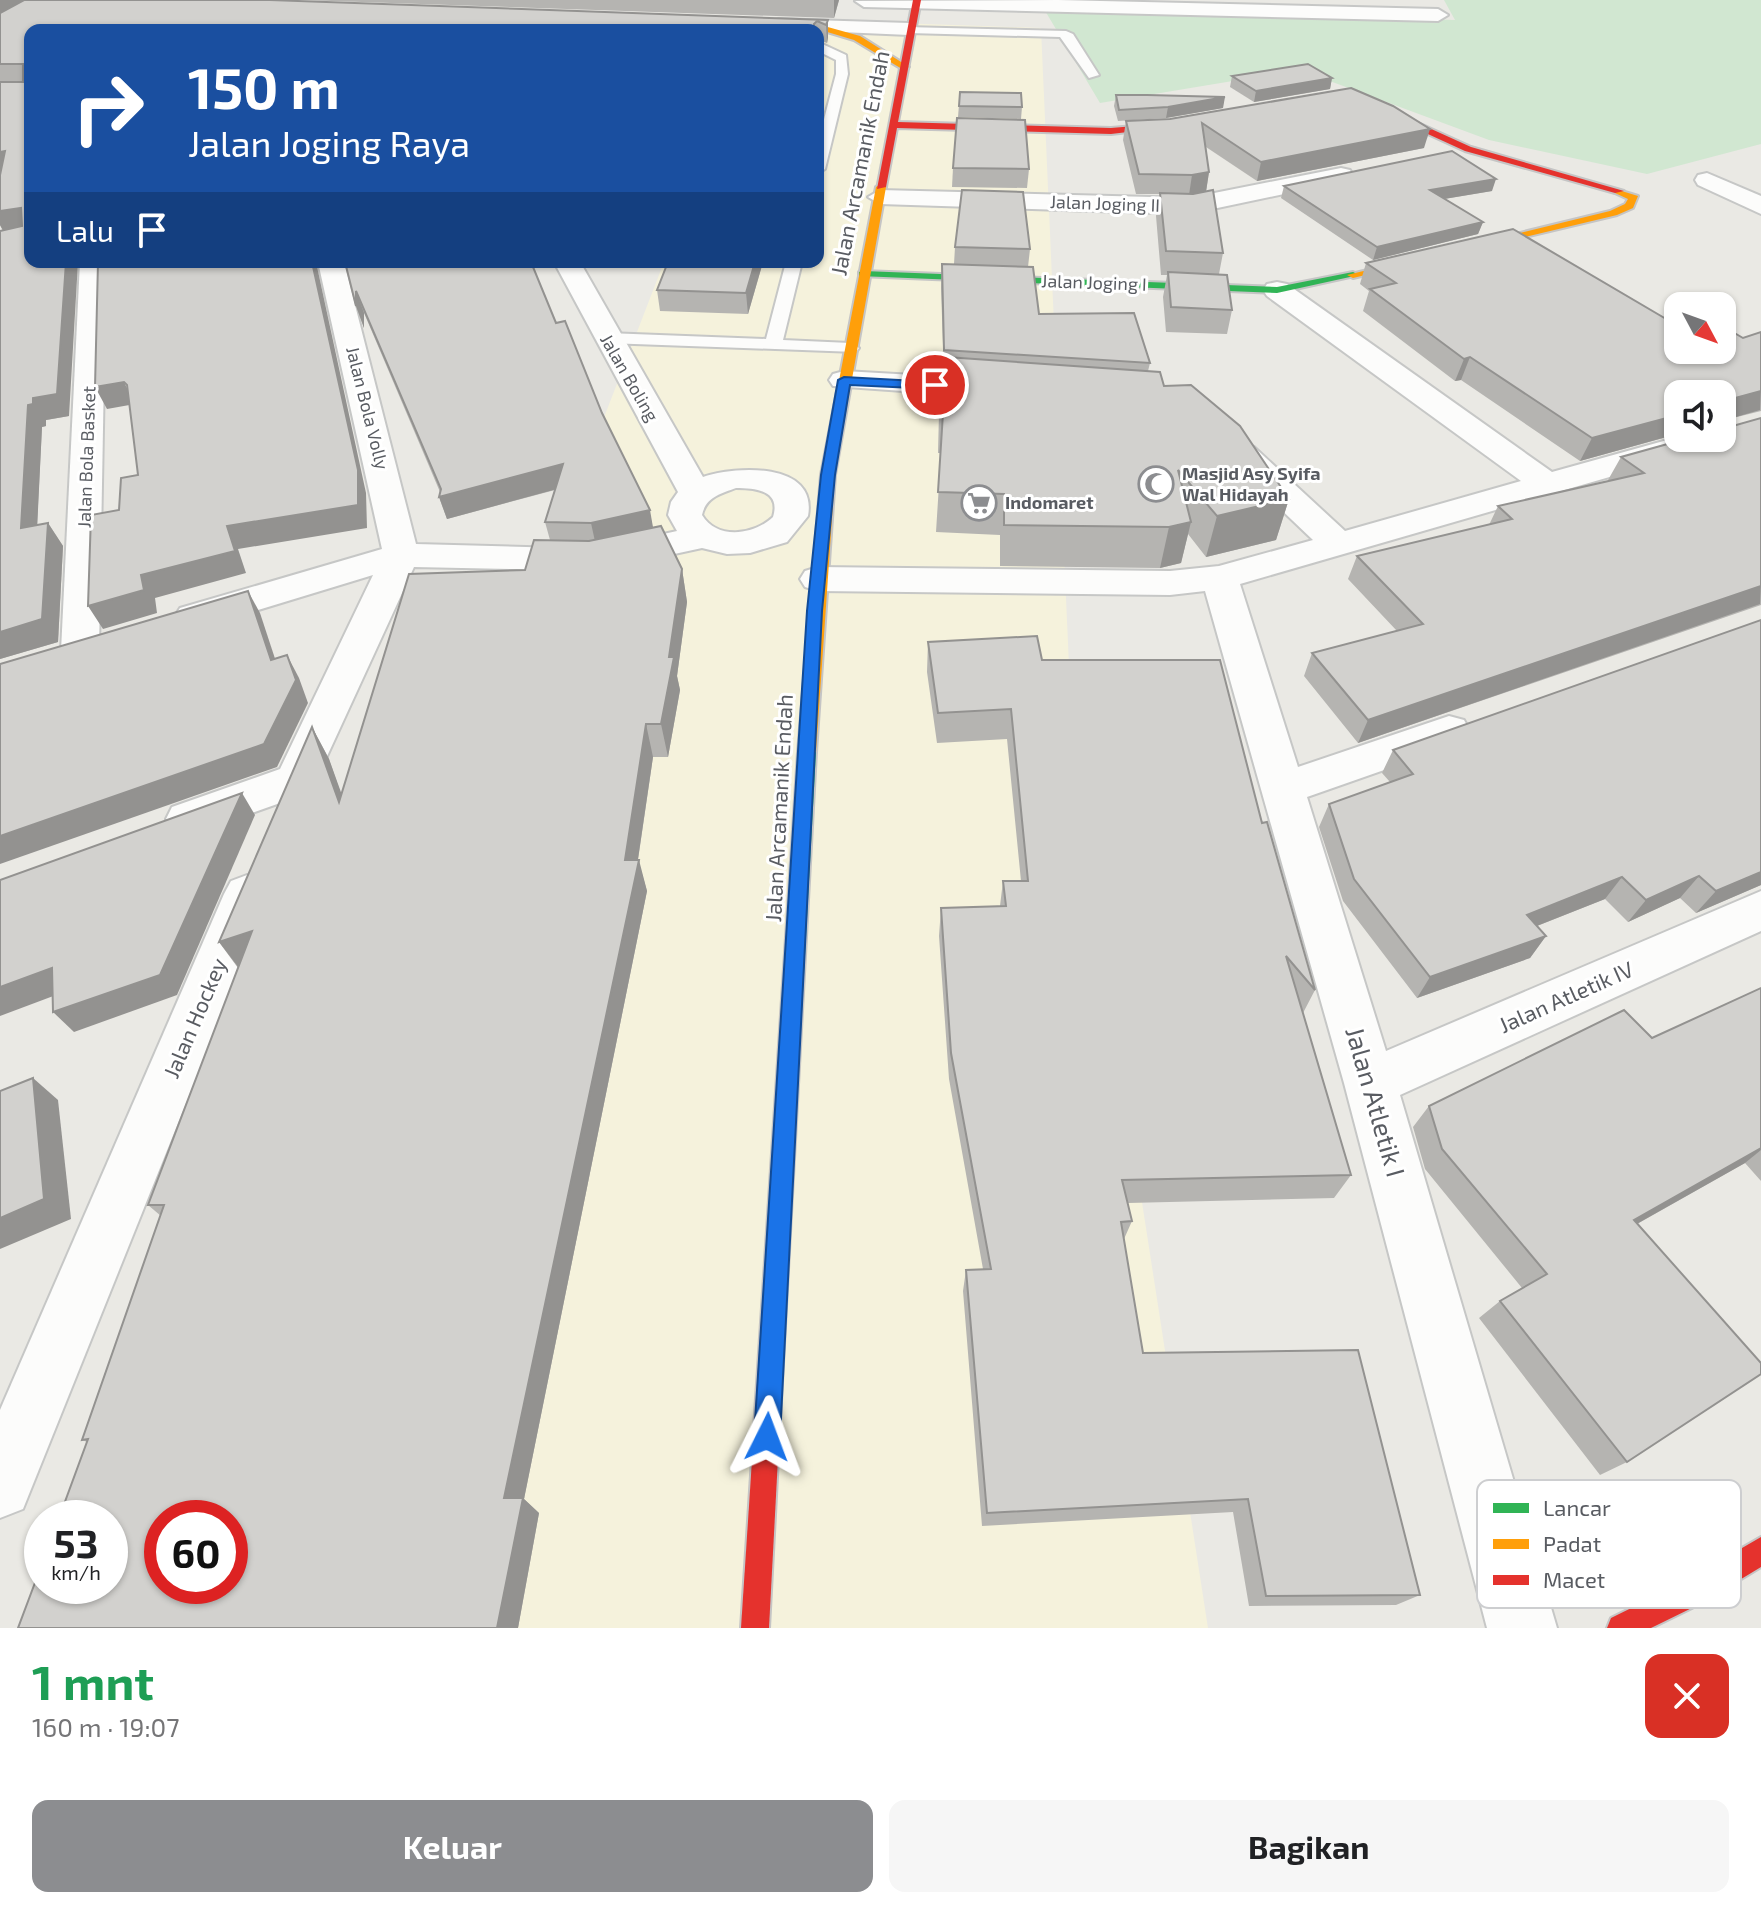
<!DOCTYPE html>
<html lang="id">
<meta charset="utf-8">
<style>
:root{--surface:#fff;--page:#f6f6f6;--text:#202124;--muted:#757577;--accent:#8c8d90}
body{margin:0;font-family:"Exo 2",sans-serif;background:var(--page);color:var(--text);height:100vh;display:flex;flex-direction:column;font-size:30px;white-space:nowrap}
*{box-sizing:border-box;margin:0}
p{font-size:26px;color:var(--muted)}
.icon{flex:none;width:44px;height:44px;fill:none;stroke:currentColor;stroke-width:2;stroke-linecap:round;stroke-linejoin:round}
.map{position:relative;height:1628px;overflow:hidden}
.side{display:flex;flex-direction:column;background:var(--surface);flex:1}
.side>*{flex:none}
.hud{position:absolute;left:24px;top:24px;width:800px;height:244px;border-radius:16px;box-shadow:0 2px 6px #0004;background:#1a4fa0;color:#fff;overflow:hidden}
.needle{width:52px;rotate:131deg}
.controls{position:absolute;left:1664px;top:292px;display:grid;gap:16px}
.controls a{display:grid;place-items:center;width:72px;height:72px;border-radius:16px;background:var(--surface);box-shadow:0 2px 6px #0004;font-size:40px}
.speed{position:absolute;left:24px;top:1500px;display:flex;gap:16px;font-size:40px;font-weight:700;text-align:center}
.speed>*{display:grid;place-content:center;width:104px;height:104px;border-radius:50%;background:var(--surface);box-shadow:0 2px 6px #0004;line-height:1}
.speed small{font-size:20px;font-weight:400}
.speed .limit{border:12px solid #d22;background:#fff;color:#111}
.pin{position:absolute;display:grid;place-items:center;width:68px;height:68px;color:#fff;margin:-34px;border:4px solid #fff;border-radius:50%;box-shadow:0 2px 8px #0007}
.me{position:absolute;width:88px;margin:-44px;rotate:3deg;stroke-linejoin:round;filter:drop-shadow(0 0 6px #0008)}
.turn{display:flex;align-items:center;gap:28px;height:168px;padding:0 32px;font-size:36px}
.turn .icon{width:104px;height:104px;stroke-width:2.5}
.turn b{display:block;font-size:56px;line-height:68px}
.then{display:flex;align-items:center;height:76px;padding:0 32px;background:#0003;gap:16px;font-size:30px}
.round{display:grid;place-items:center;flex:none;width:84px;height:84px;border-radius:16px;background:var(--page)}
.head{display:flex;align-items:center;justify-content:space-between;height:136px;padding:0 32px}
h1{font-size:48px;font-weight:700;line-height:60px;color:#1e9e55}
.cta{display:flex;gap:16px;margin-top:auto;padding:16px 32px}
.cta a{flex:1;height:92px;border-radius:16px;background:var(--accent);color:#fff;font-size:32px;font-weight:700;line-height:92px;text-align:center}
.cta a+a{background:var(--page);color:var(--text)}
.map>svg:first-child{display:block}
.commercial{fill:#f5f2dc}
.green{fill:#d1e7d1}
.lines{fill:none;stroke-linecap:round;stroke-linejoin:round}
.lane-casing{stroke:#c6c7c6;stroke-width:4}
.street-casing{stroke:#c6c7c6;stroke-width:4}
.fast-casing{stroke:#c5c5c5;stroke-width:4}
.slow-casing{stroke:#c5c5c5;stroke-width:4}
.jam-casing{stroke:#c5c5c5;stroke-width:4}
.lane{fill:#fcfcfb;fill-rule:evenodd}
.street{fill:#fcfcfb;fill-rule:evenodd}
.fast{fill:#30b455;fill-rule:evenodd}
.slow{fill:#ff9f0a;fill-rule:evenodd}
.jam{fill:#e5322d;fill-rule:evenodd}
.wall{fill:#b5b4b1}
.shaded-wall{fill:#939290}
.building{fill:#d2d1ce;stroke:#939290;stroke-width:2;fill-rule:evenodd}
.route{fill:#1a73e8;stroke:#114b97;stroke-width:2}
.labels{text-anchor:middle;stroke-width:6;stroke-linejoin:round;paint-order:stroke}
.far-street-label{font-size:18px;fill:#595c62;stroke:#fff}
.far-poi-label{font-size:18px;font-weight:bold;fill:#595c62;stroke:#fff;text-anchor:start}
.street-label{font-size:22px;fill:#595c62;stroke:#fff}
.near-street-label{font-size:26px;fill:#595c62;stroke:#fff}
.key{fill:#fff;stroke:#cdced0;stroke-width:2}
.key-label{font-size:22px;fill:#595c62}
</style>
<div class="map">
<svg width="1761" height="1628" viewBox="0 0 1761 1628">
<rect width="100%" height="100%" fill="#eae9e4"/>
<path class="commercial" d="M758,18l283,10 32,729 135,871h-985l297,-993 144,-373h154v-232z"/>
<path class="green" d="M1444,0h317v144l-114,30 -158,-34 -189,-70 -200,33 -56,-94 411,11z"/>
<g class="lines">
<defs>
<g id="lane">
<path d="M905,27l161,4 7,3 26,41 -10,3 -29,-41 -151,-4 -6,-4z"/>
<path d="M818,42l28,13 2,19 -23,95 -7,4v-31l18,-68v-14l-18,-9z"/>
<path d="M786,262h16l-19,78 67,3 9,5 -3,4 -249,-9 -9,-5 9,-5 159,6z"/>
</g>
<g id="street">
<path d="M1058,0l380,9 10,6 -10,6 -574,-14 -9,-6z"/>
<path d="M779,19l130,4 10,6 -10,6 -137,-6 -3,-4 3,-4z"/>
<path d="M1341,168l9,2 3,5 -3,5 -161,34 -309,-10 -12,-7 12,-7 309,8z"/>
<path d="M1707,173l54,23v18l-63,-29 -3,-5 3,-5z"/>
<path d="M80,262h26l-7,389 -5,9 -14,4 -14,-4 -5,-9z"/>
<path d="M318,262h26l72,282 180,5 81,-18 -9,-16 3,-13 7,-10 -124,-230h26l123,215c31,-11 115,-16 105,39l-21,26 -37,11 -23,1 -25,-6 -106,23 -182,-4 -108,235 -15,4 -11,-3 -92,33 -16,-5 -6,-12 6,-12 108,-38 93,-194 -180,55 -13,-4 -6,-9 6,-9 202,-59zM736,488c21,0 45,3 37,29 -19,18 -56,23 -71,-2 4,-18 18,-21 34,-27z"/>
<path d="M1277,282l10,2 265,188 126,-35 44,1v-5l3,5 -5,7 -480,139 58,183 151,-51 15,4 6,11 -6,11 -157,55 79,254 375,-160v40l-361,164 157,533h-70l-143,-545 -139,-492 -35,4 -352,-4 -13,-4 -5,-8 5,-8 13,-4 352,4 49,-5 94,-26 -83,-79 -4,-7 4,-7 12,-3 12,3 91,84 176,-50 -254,-185 -4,-6 4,-6z"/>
<path d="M844,371l157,9 11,2 4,7 -4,7 -11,2 -168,-12 -4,-6 4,-6z"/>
<path d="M247,875l16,6 7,13 -247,615 -23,9v-108l224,-516 7,-13z"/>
</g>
<g id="fast">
<path d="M863,271l414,16 76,-15 6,3 -82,18 -418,-17v-4z"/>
<path d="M807,746l9,6 -30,555 -3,9 -9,3 -9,-3 -3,-9 36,-555z"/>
</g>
<g id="slow">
<path d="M817,24l43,12 49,31 -7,2 -48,-29 -40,-12z"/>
<path d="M881,184l5,3 -51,288 -19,277 -9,6 -9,-6 23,-277 55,-288z"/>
<path d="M1615,189l23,7 -5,12 -16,7 -264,63 -6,-3 263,-64 15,-7 3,-5 -13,-6z"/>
</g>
<g id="jam">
<path d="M913,0h8l-23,122 213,6 71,-6 5,3 -76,9 -214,-6 -11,59 -9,2z"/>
<path d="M1374,103l97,44 153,44 -9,2 -150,-42 -94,-43z"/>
<path d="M774,1295l9,3 3,9 -17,321h-28l21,-321 3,-9z"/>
<path d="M1761,1537v30l-61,37 -49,24h-44l4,-10 69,-34z"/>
</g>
</defs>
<use href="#lane" class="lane-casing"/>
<use href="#street" class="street-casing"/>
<use href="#fast" class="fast-casing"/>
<use href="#slow" class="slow-casing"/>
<use href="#jam" class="jam-casing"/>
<use href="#lane" class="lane"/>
<use href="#street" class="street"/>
<use href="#fast" class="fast"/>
<use href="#slow" class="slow"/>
<use href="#jam" class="jam"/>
</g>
<g class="wall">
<path d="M0,0l828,20v17l-1,6 -5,-2 1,16 -5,16v-43h-788l39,386 -23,4v6l-4,1 -5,98 11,-2 15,23 -5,96 -58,17 3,-428 -3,-6z"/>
<path d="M302,0h537l-5,18z"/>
<path d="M1232,76l100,2 -2,11 -76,13 -24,-15z"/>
<path d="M960,92l62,15 -1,12 -63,-2z"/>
<path d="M1116,95l107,13 -57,10 -48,3 -4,-15z"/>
<path d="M1170,119l254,29 -167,33 -51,-34 3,25 -3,19 17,62 -4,21 13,36 -5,24 -61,-2 -3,-35 4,-22h-6l-5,-59 4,-22h-24l-13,-54 3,-19z"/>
<path d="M953,168l76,1 -2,19 -75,-1z"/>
<path d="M1284,186l208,5 -48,8 39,23 -5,12 -105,26 -92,-62z"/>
<path d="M955,247l75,2 -2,18 11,47 111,49 -2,8 141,128 -13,41 -70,17 -18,-23 -7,29 -21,5 -160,-2v-31l-64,-3 5,-79h-3l1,-40 5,-38 -3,-87 1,-24h12z"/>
<path d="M345,262l211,61 46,90 51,115 29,41 5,33 -10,74 3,14 -12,67h-15l-15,103 9,31 -123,608 15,14 -21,115h-500l69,-186 -5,-2 79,-224 -13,-11 90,-237 -19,-26 93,-215 17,32 12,35 209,-254 -5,-18 10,-32 -108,29 -8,-22 1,-5 -76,-179v15l-8,-22z"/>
<path d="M668,262h95l-15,52 -88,-3 -3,-21z"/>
<path d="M1366,263l312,87 65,-12 18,-6v79l-32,8 -6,9 38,-10v187l-403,138 -54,-67 8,-23 85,-22 -49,-52 9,-23 132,-31 9,-19 111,-25 -1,-1 13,-23 101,-19v-44h-44v40l-98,27 -119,-81 -6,1 -92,-70 6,-20 -9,-7z"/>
<path d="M928,642l114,18 220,163 53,167 -12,23 48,162 -17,23 -206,5 4,18 -8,18 19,114 277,242 -24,10 -147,1 -16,-94 -251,14 -19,-235 3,-21 17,-1 -34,-190 -10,-143 2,-28 59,-2 3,-25h18l-14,-142 -70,4 -10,-71z"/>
<path d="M1393,750l368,135 -65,28 -16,-15 -52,24 -23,-23 -68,27 9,10 -16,22 -113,40 -74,-97 -24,-74 10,-23 61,-22 -8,-9z"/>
<path d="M1761,988v193l-16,-18 -108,61 -10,238 -27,13 -121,-157 21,-17 22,-13 -97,-119 -12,-42 16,-21 223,-68z"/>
</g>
<g class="shaded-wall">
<path d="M0,0h24l-24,14z"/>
<path d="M834,0h5l-5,18z"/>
<path d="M828,20v17l-1,6 -1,-18z"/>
<path d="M822,39l1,18 -5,16v-21z"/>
<path d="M1332,78l-2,11 -76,13 2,-11z"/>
<path d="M1225,97l-2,11 -57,10 2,-11z"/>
<path d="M1430,129l-6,19 -167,33 4,-19z"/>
<path d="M5,151l-5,22v-21z"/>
<path d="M1209,172l-3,20 -17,3 3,-20z"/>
<path d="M1496,179l-4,12 -66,11 4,-12z"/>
<path d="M21,208l9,17 -26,7 -4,-7v-14z"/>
<path d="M1483,222l-5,12 -105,26 4,-13z"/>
<path d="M66,262h12l-9,154 -23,4v6l-4,1 -6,124 -15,-23 7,-123 5,-7z"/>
<path d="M312,262h4l50,231 1,35 -129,21 8,24 -91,25 2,15 -54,16 -15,-23 139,-80z"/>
<path d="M755,262h8l-15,52 -2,-21z"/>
<path d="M356,291l8,22v15l-8,-22z"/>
<path d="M1470,357l-9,23 -6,1 9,-22z"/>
<path d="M124,382l11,22 -28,5 -12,-22z"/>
<path d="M1761,391l-1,19 -31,9 4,-7 2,-14z"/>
<path d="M1678,415l-1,19 -97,27 12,-23z"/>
<path d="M563,464l5,22 -121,33 -8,-22z"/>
<path d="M1289,499l-13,41 -70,17 11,-41z"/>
<path d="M650,510l4,23 -58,13 -5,-23z"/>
<path d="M1191,522l-10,41 -21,5 9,-41z"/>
<path d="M48,523l15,23 -5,96 -58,17v-27z"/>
<path d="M682,569l5,33 -10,74 3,14 -12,67 -7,-33 8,-67z"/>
<path d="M1761,586l-1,18 -402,139 10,-23z"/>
<path d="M248,591l12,22 23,70 -12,-23z"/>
<path d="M287,655l12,23 9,25 -31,64 -277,97v-28z"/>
<path d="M646,724l7,33 -18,122 4,-19 8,31 -123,608 15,14 -21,115h-21l7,-130 121,-638z"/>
<path d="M312,727l17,32 27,75 -17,-32z"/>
<path d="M242,793l13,22 -78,180 -103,37 -21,-20z"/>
<path d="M1761,872v13l-65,28 20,-22z"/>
<path d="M1699,876l-19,22 -52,24 18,-22z"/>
<path d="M1622,877l-17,22 -94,37 16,-21z"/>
<path d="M252,931l-10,41 -23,-30z"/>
<path d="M1546,936l-16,22 -113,40 13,-21z"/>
<path d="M52,968l20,21 -72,27v-29z"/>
<path d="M33,1078l25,22 13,119 -71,30v-31z"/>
<path d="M1761,1148v2l-16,13 -135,76 24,-19z"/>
</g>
<g class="building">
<path d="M24,0h246l558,20 -2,5 -9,-4 -3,3v6h-784v232h36l-9,132 -24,4v6l-5,1 -7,123 27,-5 -6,96 -42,13v-401l22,-5 -1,-18 -21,3v-36l5,-24 -5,1v-70h23v-18h-23v-51z"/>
<path d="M818,36l4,3 -4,13z"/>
<path d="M1308,64l24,14 -76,13 -24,-15z"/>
<path d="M1351,88l42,18 37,23 -169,33 -59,-39 7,49 -17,3 -53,-1 -13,-53 44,-2z"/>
<path d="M960,92l61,1 1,14 -63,-1z"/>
<path d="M1116,95h31l78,2 -57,10 -49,3z"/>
<path d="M957,118l68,2 4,49 -76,-1z"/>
<path d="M1452,151l44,28 -66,11 53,32 -106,25 -93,-61z"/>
<path d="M962,190l61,2 7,57 -75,-2z"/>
<path d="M1213,190l10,63 -57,-2 -6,-58 33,1z"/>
<path d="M1513,229l165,97v24h44v-17l9,-2 12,7 18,-6v59l-26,7 -2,14h-11v-18h-44v21l-86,23 -122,-81 -6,2 -94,-70 26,-6 -30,-20z"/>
<path d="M98,262h214l46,208v35l-131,21 8,25 -94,24 3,15 -56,16 3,-91 28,-5 2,-32 17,-3 -11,-90 -3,-3 -29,5z"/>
<path d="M345,262h186l25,61 9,-2 37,92 48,97 -59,13 -46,-1 18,-58 -124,33 2,-8 -85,-198v15z"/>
<path d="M668,262h87l-9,31 -89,-3z"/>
<path d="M942,264l91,3 6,47 95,-1 16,50 -206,-13z"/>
<path d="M1168,272l59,3 5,35 -61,-3z"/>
<path d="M946,357l214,15 4,14 27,-1 49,41 49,73 -72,17 -39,-46 13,52 -22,5 -165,-2v-31l-66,-2 5,-79h-4z"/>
<path d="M1761,418v168l-393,134 -56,-67 111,-29 -66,-68 155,-37 -14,-13 146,-33 -23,-16 68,-19h33v-9z"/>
<path d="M661,526l21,43 -13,88h5l-13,67h-15l-21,136h14l-135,638h19l-26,130h-479l24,-64v22h68v-68h-51l29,-79 -6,1 82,-235h-16l104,-274 -33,11 93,-215 27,75 70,-228 116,-4 9,-30 55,1zM162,1518h68v68h-68z"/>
<path d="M248,591l23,69 16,-5 9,25 -32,64 -264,92v-172z"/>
<path d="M1761,620v252l-45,19 -17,-15 -53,24 -24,-23 -95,38 19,21 -116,41 -76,-98 -25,-75 84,-30 -20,-24z"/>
<path d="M1037,636l5,24h178l42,163 5,-1 48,168 -29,-34 65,219 -229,5 10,41 -11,1 22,131 215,-3 62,245 -154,1 -18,-97 -261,14 -21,-243 25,-1 -40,-216 -10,-145 65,-2 -3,-25h25l-17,-172 -73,4 -10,-71z"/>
<path d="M242,793l-82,182 -107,37 -1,-44 -52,19v-107z"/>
<path d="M1761,988v160l-127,72 127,143v11l-134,88 -127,-161 47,-27 -105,-125 -13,-43 195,-96 28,28z"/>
<path d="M33,1078l11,121 -44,19v-127z"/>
</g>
<path class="route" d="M844,377l91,5 6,3 -6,4 -85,-4 -15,90 -13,136 -42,826 -4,9 -9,4 -10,-4 -3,-9 53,-826 14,-136 17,-95z"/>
<defs>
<symbol id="mosque-ring" viewBox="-11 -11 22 22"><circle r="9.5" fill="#fff" stroke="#8c8d90" stroke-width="1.5"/><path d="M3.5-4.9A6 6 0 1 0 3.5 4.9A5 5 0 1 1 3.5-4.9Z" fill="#8c8d90"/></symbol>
<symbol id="supermarket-ring" viewBox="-11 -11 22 22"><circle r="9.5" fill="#fff" stroke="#8c8d90" stroke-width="1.5"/><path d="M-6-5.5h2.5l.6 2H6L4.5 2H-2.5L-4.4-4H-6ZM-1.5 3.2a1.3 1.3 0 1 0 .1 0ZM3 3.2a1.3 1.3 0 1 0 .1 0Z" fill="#8c8d90"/></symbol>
</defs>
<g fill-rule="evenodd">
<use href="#mosque-ring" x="1136" y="464" width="40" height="40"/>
<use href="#supermarket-ring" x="959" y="483" width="40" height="40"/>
</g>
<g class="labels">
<g class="far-street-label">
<text transform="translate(1105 204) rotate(2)" y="6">Jalan Joging II</text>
<text transform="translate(1094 283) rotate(2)" y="6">Jalan Joging I</text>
<text transform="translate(629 378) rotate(60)" y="6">Jalan Boling</text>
<text transform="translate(367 408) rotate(76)" y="6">Jalan Bola Volly</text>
<text transform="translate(87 457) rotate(-88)" y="6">Jalan Bola Basket</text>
</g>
<g class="far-poi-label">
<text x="1182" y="480">Masjid Asy Syifa<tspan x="1182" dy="21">Wal Hidayah</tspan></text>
<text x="1005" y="509">Indomaret</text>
</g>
<g class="street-label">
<text transform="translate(860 163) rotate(-79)" y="8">Jalan Arcamanik Endah</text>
<text transform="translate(779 808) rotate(-87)" y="8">Jalan Arcamanik Endah</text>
<text transform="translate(1566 997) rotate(-24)" y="8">Jalan Atletik IV</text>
<text transform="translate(195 1018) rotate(-67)" y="8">Jalan Hockey</text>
</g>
<g class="near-street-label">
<text transform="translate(1375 1102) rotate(74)" y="9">Jalan Atletik I</text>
</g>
</g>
<rect x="1477" y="1480" width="264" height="128" rx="12" class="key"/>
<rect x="1493" y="1503" width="36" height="10" fill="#30b455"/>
<rect x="1493" y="1539" width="36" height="10" fill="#ff9f0a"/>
<rect x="1493" y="1575" width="36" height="10" fill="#e5322d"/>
<g class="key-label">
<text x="1543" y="1516">Lancar</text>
<text x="1543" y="1552">Padat</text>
<text x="1543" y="1588">Macet</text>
</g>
</svg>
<div class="controls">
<a><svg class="needle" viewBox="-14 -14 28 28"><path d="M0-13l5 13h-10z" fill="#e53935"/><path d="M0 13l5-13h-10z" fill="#757577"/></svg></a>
<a><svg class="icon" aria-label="sound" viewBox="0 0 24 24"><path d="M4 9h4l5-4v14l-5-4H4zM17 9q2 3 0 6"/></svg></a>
</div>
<div class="speed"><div>53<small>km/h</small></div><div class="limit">60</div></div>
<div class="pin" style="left:935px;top:385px;background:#d93025"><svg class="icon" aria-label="arrive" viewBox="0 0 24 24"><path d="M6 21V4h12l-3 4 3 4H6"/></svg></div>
<svg class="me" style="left:767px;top:1437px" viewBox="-20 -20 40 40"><path d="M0-17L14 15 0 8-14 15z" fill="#1a73e8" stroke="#fff" stroke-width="4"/></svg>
<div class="hud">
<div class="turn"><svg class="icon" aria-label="right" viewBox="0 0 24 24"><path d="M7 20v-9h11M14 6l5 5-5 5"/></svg><div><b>150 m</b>Jalan Joging Raya</div></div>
<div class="then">Lalu<svg class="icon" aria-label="arrive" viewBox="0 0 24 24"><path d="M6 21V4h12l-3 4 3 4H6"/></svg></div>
</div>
</div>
<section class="side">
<div class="head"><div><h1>1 mnt</h1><p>160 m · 19:07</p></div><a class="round" style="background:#d93025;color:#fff"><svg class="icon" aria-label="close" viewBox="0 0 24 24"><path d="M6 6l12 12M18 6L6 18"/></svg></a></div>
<div class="cta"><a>Keluar</a><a>Bagikan</a></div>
</section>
